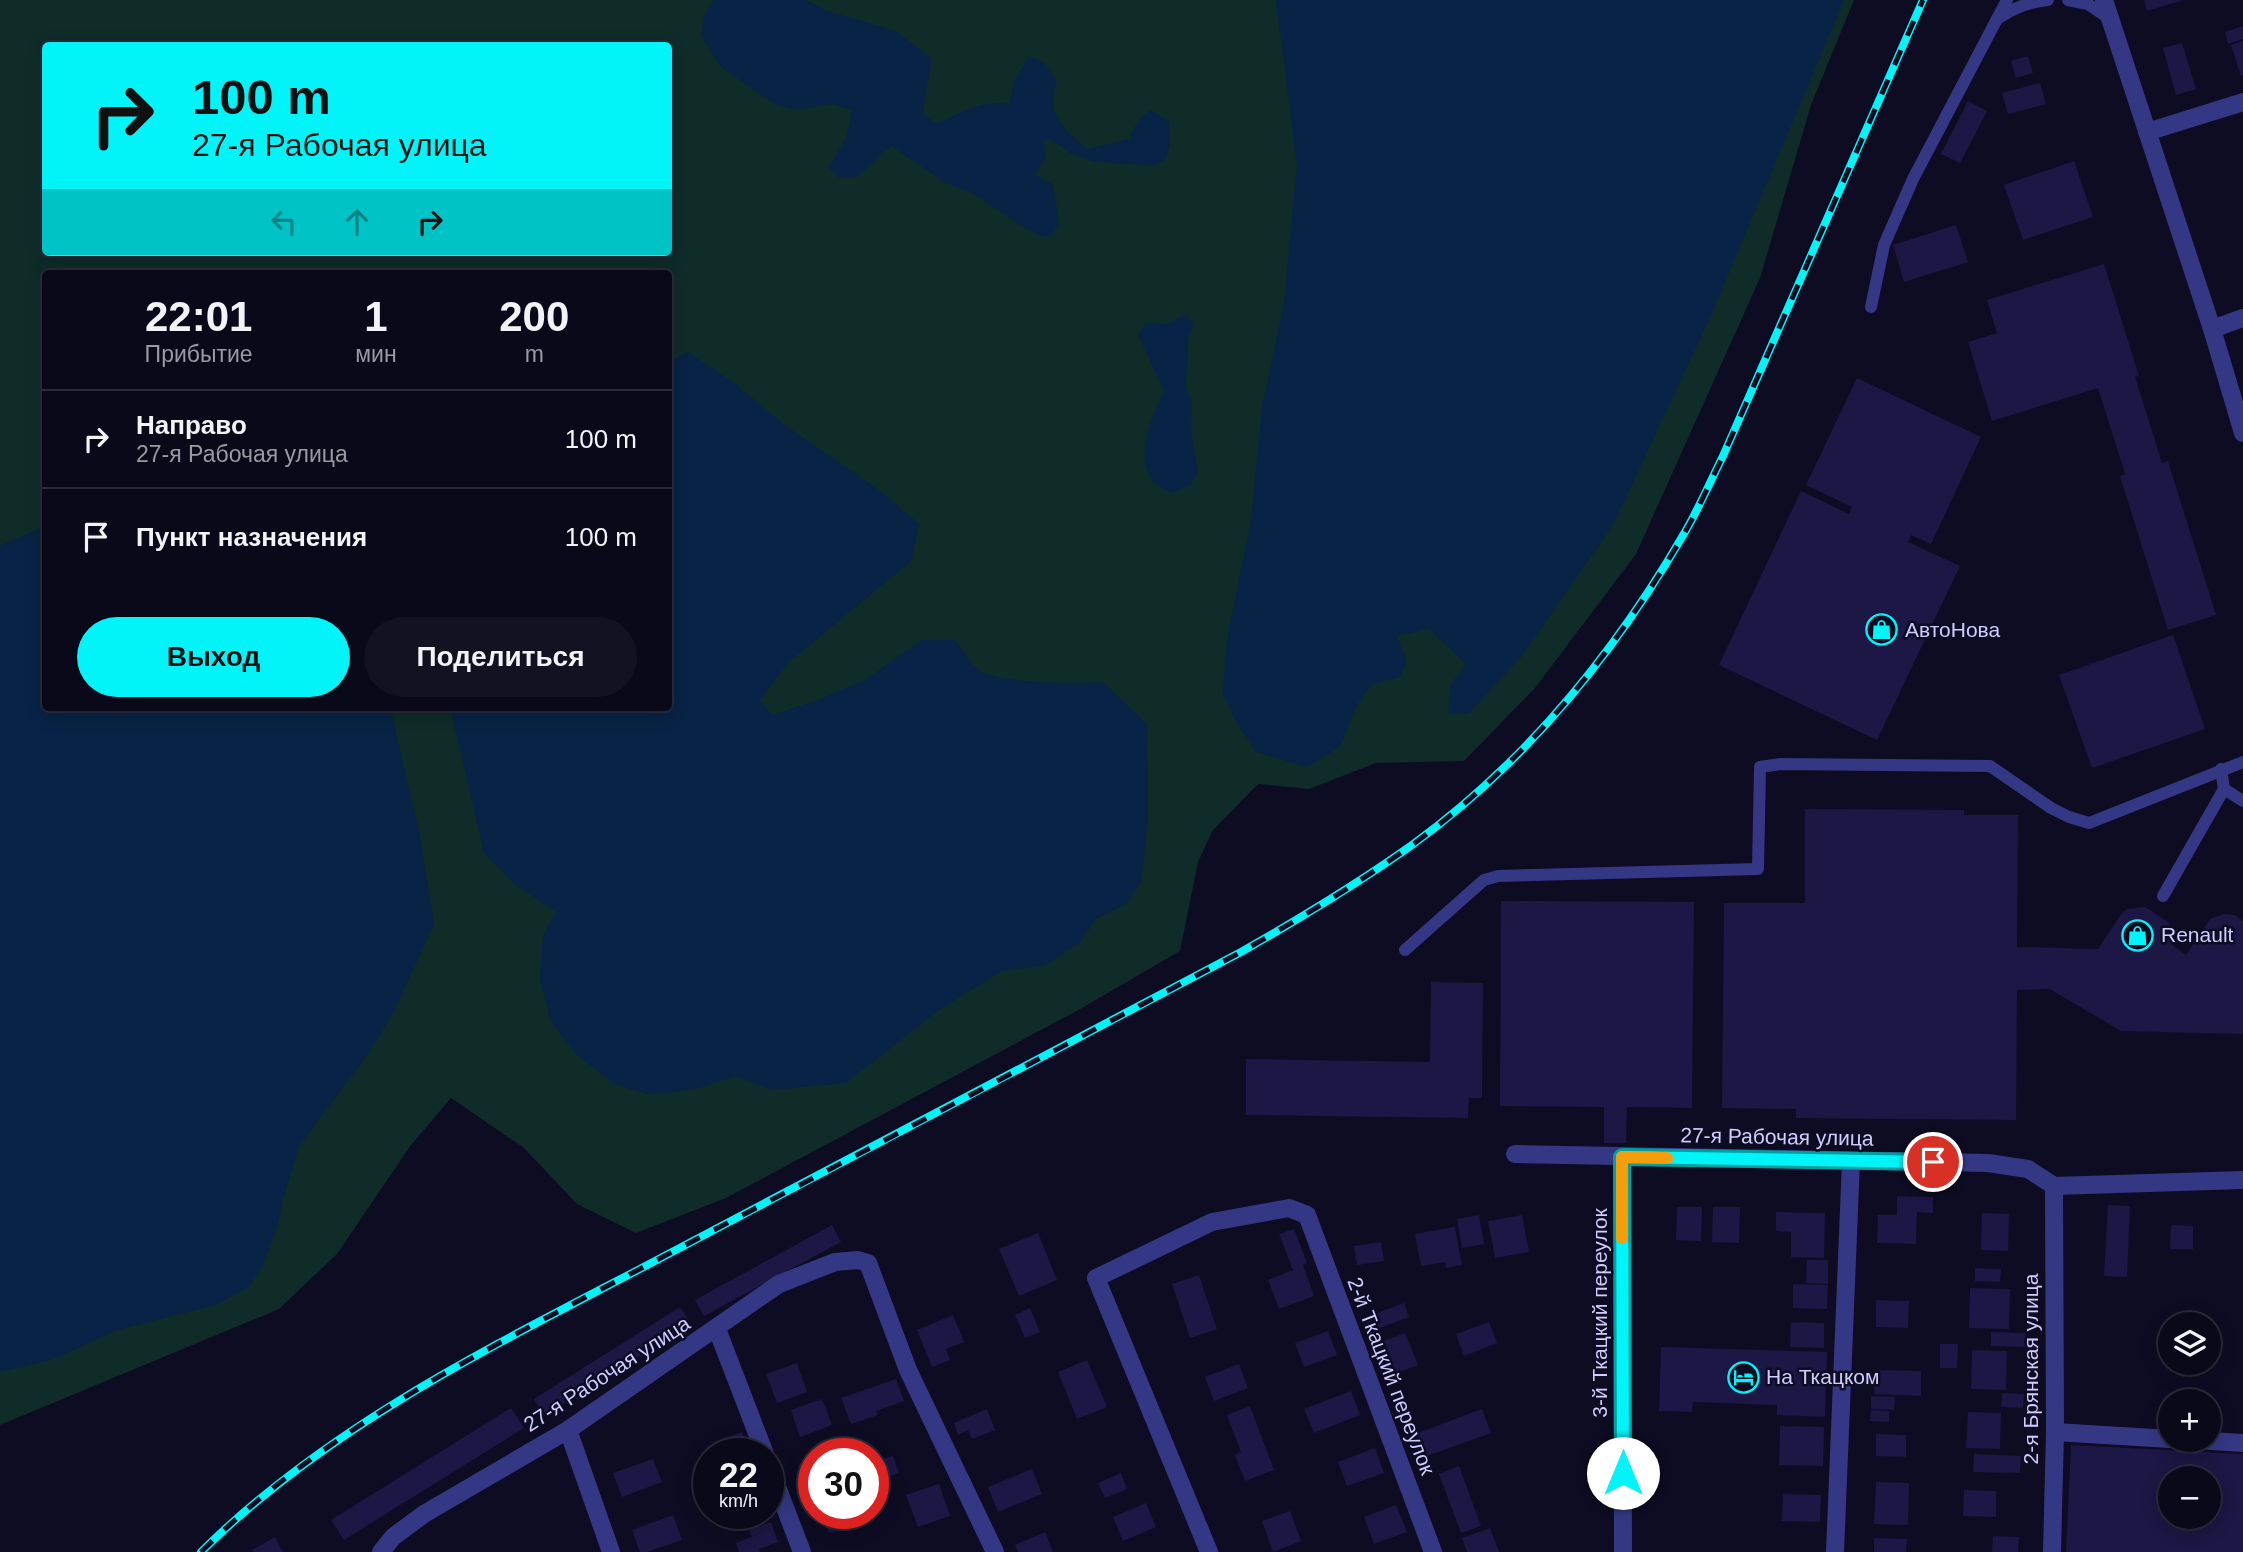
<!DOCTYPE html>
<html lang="ru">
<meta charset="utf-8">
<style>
:root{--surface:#0a091a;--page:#131223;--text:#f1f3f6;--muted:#999aa2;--line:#2a2a39;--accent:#00f4f8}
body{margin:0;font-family:Arial,sans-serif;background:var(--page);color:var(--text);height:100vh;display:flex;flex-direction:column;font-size:26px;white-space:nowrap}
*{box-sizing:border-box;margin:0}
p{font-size:23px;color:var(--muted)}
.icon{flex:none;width:38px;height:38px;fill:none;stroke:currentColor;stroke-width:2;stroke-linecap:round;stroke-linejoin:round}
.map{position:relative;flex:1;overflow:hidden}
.details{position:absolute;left:42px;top:270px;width:630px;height:441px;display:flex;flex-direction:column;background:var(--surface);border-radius:7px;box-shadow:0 4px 18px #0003,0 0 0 2px var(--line)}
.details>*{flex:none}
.top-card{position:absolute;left:42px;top:42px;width:630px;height:214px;border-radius:7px;box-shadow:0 4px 18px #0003,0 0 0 2px var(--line);background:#00f4f8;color:#111;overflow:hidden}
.fabs{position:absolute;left:2158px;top:1312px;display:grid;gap:14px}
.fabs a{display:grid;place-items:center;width:63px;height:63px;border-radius:50%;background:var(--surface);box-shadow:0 4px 18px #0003,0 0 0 2px var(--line);font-size:35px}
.speed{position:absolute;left:693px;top:1438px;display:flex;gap:14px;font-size:35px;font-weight:700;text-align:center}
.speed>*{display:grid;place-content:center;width:91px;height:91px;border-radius:50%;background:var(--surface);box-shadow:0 4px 18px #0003,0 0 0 2px var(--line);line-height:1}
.speed small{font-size:18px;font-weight:400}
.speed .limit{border:10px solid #d22;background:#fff;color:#111}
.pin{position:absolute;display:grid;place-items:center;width:60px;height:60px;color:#fff;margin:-30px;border:4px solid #fff;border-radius:50%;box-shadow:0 2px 7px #0007}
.me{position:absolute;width:77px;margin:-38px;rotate:0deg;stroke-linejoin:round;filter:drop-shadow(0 0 5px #0008)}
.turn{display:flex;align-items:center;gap:24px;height:147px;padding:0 35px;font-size:32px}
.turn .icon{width:91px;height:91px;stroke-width:2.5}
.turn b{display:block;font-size:49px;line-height:60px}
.lanes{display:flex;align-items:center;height:66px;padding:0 35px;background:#0003;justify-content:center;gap:35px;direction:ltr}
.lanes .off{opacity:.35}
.eta{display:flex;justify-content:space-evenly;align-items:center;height:119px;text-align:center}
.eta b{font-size:42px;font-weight:700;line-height:49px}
.primary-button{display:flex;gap:14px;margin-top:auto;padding:14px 35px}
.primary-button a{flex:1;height:80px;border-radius:42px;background:var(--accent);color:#111;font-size:28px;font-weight:700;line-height:80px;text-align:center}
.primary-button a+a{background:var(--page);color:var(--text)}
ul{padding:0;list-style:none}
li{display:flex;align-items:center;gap:21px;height:98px;padding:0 35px;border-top:2px solid var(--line)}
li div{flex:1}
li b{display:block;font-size:26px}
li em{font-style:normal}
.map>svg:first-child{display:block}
.green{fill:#0f2c29;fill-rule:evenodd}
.water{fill:#082345}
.building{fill:#1c1744;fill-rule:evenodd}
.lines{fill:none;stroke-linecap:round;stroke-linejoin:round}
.service{stroke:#343884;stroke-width:12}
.minor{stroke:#343884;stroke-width:18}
.rail-casing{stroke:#00f4f8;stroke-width:8}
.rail{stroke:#0e0c22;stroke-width:5;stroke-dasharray:16;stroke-linecap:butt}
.route-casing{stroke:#009fa1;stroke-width:18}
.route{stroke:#00f4f8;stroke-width:12}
.slow{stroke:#f59e0b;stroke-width:12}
.labels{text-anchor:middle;stroke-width:5;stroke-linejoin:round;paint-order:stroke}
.poi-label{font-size:21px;fill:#cfcdff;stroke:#0e0c22;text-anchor:start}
.street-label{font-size:21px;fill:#cfcdff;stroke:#0e0c22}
</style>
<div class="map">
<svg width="2243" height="1552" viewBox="0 0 2243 1552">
<rect width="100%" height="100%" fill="#0e0c22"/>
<path class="green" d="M0,0h1854l-43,105 -51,173 -124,276 -101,134 -71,73 -88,2 -67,26 -51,-5 -45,46 -15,32 -18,89 -98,57 -356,190 -90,35 -59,-29 -53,-56 -73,-50 -40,47 -74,109 -58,55 -279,116zM46,46h622v206h-622zM46,273h622v434h-622z"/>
<g class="water">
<path d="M714,0h92l21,11 69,20 36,28 -9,49 1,7 13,9c24,-11 45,-25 72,-20l5,-23 15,-24 15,5 13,18c-12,34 6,49 30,69l42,-10 10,-20 11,-9 19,11 1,23 -5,16 -15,6 -58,-5 -20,-7 -22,-15 -6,2 2,15 -11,19 18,10 6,37 -7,13 -9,1 -14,-5 -55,-37 -28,-11 -55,-37 -34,31 -17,1 -11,-10 17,-30 6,-28 -21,-6 -36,6 -21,-6 -53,-37 -20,-32 4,-22z"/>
<path d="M1276,0h568l-135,320 -96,205 -91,131 -53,57 -21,1 3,-30 15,-20 -37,-35 -32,7 10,25 -7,16 -30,8 -13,20 -17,42 -33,20 -51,-15 -21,-32 -12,-27 4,-54 24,-119 11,-113 22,-104 13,-137z"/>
<path d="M1181,316l8,1 4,8 -5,15 -2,48 6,13 -1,32 7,37 -7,15 -19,8c-6,-3 -15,-7 -19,-12 -20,-25 1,-67 11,-91l-26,-55 8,-12 22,1z"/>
<path d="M688,352l45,30 53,44 93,64 40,34 -8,37 -123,102 -28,38 12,14 49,-16 45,-20 56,-39h33c7,9 14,23 24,30 16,14 100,13 124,12l44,42 1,93 -7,65 -15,22 -30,15 -16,23 -35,24 -43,5 -63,39 -93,73 -75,7 -36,-14 -36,12 -28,5 -24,1 -33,-10 -37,-29 -26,-34 -11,-41 3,-44 13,-24 -42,-28 -30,-31 -34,-146h218l1,-345z"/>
<path d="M45,526l1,181h344l29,124 15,93 -40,88 -26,42 -69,92 -16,54 -5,25 -15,40 -14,22 -33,18 -98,25 -67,30 -51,12v-826z"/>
</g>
<g class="building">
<path d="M2144,0h37v1l-34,10z"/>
<path d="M2243,26v13l-15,5 -3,-12z"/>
<path d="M2243,41v34l-2,1 -10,-31z"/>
<path d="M2182,43l14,46 -20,6 -13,-47z"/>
<path d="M2028,56l5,17 -17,5 -5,-17z"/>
<path d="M2040,83l6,21 -38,10 -6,-21z"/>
<path d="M1968,101l19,10 -27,52 -19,-9z"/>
<path d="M2074,161l19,56 -70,23 -19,-55z"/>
<path d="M1956,225l12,37 -64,20 -11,-37z"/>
<path d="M2104,264l35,112 -4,1 27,86 6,-2 48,154 -48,15 -48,-154 5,-2 -27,-86 -106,33 -24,-79 29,-9 -10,-33z"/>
<path d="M1857,378l124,59 -50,107 -20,-9 -3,7 52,24 -83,174 -158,-75 82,-174 48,23 3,-7 -46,-22z"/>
<path d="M2173,635l32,94 -113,39 -33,-93z"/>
<path d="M1805,809l159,1v5h54l-1,132 81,2 24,-36 5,-4 18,-2 23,15 5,15 -2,7 15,11 24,-36 14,-5 11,1 8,6v113l-122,-3 -71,-42 -33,1 -1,130 -220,-2v-9l-74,-1 2,-205h81z"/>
<path d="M1501,901l193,1 -2,206 -65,-1 -1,36h-22v-36l-104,-1z"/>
<path d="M1431,982l52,1 -1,115h-13l-1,20 -222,-3v-56l184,3z"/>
<path d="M1897,1196l36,1v16l-16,-1 -1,32 -39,-1 1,-28h19z"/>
<path d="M2108,1205l22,1 -3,71 -23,-1z"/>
<path d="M1677,1207h25l-1,34 -25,-1z"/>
<path d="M1713,1207h27l-1,36 -27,-1z"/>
<path d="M1776,1212l49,1 -1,45 -33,-1v-25l-15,-1z"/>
<path d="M1982,1213l27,1 -1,37 -27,-1z"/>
<path d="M1479,1215l5,29 -22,4 -5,-29z"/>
<path d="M1522,1215l7,37 -34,6 -7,-37z"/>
<path d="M832,1225l9,17 -137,74 -9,-16z"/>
<path d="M2171,1225l22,1v23h-23z"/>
<path d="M1455,1227l7,38 -16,3 -1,-6 -24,4 -6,-32z"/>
<path d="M1294,1229l13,34 -4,2 11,31 -35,13 -11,-29 25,-10 -14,-36z"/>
<path d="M1038,1233l19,47 -38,16 -20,-47z"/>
<path d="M1381,1242l3,19 -27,4 -3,-19z"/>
<path d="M1807,1260h21v24l-22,-1z"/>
<path d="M1975,1268l26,1 -1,13 -25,-1z"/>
<path d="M1199,1275l18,54 -27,9 -18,-54z"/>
<path d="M1793,1284l35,1 -1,24 -34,-1z"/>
<path d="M1970,1288l40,1 -1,40 -40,-1z"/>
<path d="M1876,1300l33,1 -1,27 -32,-1z"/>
<path d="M1404,1303l5,14 -40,15 -5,-14z"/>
<path d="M680,1307l11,17 -147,92 -10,-17z"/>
<path d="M1030,1308l10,24 -15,6 -10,-23z"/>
<path d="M953,1315l11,27 -18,7 4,11 -18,7 -15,-37z"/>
<path d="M1489,1322l8,21 -33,13 -8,-22z"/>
<path d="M1791,1322l33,1v25l-34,-1z"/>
<path d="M1328,1331l9,24 -33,12 -9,-24z"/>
<path d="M1991,1332l34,1v14l-34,-1z"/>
<path d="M1405,1333l13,32 -24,9 -13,-32z"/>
<path d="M1940,1344h18l-1,24h-17z"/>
<path d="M1661,1347l166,5 -2,65 -48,-2v-10l-84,-3 -1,10 -33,-1z"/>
<path d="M1972,1350l35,1 -1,39 -35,-1z"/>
<path d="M1087,1360l20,47 -30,12 -19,-47z"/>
<path d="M797,1363l10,29 -30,11 -11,-29z"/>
<path d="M1239,1364l9,24 -34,13 -9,-24z"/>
<path d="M1875,1370l46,1v25l-47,-2z"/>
<path d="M896,1379l8,22 -28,10 2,4 -27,9 -10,-26z"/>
<path d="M1351,1391l9,24 -46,18 -10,-24z"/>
<path d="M2002,1393l22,1 -1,14 -22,-1z"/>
<path d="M1871,1396l24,1 -1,13 -23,-1z"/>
<path d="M822,1399l10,26 -32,12 -9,-27z"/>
<path d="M1250,1406l24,64 -29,11 -10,-26 6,-3 -14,-37z"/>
<path d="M511,1408l13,20 -180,112 -13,-20z"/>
<path d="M987,1409l8,21 -23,9 -4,-9 -10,5 -4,-12z"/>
<path d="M1482,1409l9,24 -67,24 -9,-23z"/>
<path d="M1871,1410l18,1v11l-19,-1z"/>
<path d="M1968,1412l33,1 -1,36 -34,-1z"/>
<path d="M1780,1426l44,1 -1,39 -44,-1z"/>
<path d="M742,1432l8,22h-25l-5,-14z"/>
<path d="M1876,1434l30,1v22l-30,-1z"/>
<path d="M835,1443l4,11h-25l-1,15 -6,-16z"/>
<path d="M2071,1445l172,9v98h-177zM2170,1479h38v38h-38z"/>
<path d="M1375,1448l9,25 -37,13 -9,-24z"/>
<path d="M1974,1454l47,2 -1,17 -47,-1z"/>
<path d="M893,1456l6,17 -12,4 -6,-17z"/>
<path d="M653,1459l9,23 -40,15 -9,-24z"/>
<path d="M1459,1466l22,60 -20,7 -22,-59z"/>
<path d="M1032,1469l10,25 -44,18 -10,-25z"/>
<path d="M1121,1473l6,16 -22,9 -7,-15z"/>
<path d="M1876,1482l33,1 -1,42 -34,-1z"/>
<path d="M939,1484l11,32 -32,11 -12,-32z"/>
<path d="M1964,1490l32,1v26l-33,-1z"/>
<path d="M1783,1494l38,1 -1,27 -38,-1z"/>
<path d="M1146,1503l10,24 -33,14 -10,-24z"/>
<path d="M1396,1505l11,27 -33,12 -10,-27z"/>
<path d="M1290,1511l11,30 -28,11 -11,-31z"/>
<path d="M822,1514h29l3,10 -25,9z"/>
<path d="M673,1515l9,25 -35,12h-7l-8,-22z"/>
<path d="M771,1522l7,20 -19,7 1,3h-21l-3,-9 16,-6 -3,-7z"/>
<path d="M1490,1528l9,24h-32l-5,-14z"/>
<path d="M1045,1532l8,20h-35l-3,-7z"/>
<path d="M1993,1536l26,1 -1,15h-26z"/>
<path d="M275,1537l8,15h-30l-1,-2z"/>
<path d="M1874,1538l33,1 -1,13h-32z"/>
</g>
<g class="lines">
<g class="service">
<path d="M2068,0l20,4 22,15"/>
<path d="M1997,19c17,-11 31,-17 51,-19"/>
<path d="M1871,307l13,-62 29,-66 94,-179"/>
<path d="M2224,789l19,12"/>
<path d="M2163,896l61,-107 -3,-20"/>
<path d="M1405,950l79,-70 14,-4 260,-7 2,-102 21,-3 209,2 61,42 18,9 20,6 154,-61"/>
</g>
<g class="minor">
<path d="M2104,0l108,329 31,104"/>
<path d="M2147,132l96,-30"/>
<path d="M2212,329l31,-11"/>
<path d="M1515,1154l473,9 40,6 26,17 189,-6"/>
<path d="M1622,1157l1,395"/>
<path d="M717,1329l48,125"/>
<path d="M568,1430l43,122"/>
<path d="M2055,1432l115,7"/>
<path d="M2197,1440l46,3"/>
<path d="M768,1463l34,89"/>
<path d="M381,1552l12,-15 31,-23 144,-84 211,-146 56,-22 23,-2 10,3 40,107 87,182"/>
<path d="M1209,1552l-113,-274 116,-56 77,-14 18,7 126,337"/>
<path d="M1835,1552l16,-391"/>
<path d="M2052,1552l3,-120 -1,-246"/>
</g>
<defs>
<path id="rail" d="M201,1552c134,-133 307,-213 473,-301 189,-99 378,-199 567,-299 58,-33 116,-68 171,-107 113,-82 203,-192 273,-313 14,-24 25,-50 38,-76l200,-456"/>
</defs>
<use href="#rail" class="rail-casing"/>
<use href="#rail" class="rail"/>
</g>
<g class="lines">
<defs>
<path id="route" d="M1623,1473l-1,-316 311,5"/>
</defs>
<use href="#route" class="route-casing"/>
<use href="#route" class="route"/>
<path class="slow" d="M1622,1238v-81l45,1"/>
</g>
<defs>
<symbol id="shop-ring" viewBox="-11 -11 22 22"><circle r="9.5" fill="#0e0c22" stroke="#00f4f8" stroke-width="1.5"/><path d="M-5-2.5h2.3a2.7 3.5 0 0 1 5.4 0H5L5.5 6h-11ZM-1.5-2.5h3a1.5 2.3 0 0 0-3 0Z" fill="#00f4f8"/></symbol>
<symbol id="hotel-ring" viewBox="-11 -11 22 22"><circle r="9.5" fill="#0e0c22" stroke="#00f4f8" stroke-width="1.5"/><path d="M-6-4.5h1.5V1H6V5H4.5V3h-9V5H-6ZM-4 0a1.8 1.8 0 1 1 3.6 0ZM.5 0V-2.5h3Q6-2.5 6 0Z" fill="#00f4f8"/></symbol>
</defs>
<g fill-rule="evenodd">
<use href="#shop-ring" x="1864" y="612" width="35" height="35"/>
<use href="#shop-ring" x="2120" y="918" width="35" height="35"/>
<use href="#hotel-ring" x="1726" y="1360" width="35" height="35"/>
</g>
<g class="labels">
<g class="poi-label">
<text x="1905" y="637">АвтоНова</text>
<text x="2161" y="942">Renault</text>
<text x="1766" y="1384">На Ткацком</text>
</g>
<g class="street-label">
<text transform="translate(1777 1137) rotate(1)" y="7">27-я Рабочая улица</text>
<text transform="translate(1600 1313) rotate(-90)" y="7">3-й Ткацкий переулок</text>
<text transform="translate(2031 1369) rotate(-90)" y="7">2-я Брянская улица</text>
<text transform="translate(607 1374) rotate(-33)" y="7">27-я Рабочая улица</text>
<text transform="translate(1391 1376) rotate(69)" y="7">2-й Ткацкий переулок</text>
</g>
</g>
</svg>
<div class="fabs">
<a><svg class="icon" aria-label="layers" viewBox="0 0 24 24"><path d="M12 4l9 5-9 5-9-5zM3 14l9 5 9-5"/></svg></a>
<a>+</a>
<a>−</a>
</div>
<div class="speed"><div>22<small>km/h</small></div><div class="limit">30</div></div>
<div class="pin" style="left:1933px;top:1162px;background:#d93025"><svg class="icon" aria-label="arrive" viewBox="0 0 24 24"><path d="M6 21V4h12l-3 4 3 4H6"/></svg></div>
<svg class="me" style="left:1623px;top:1473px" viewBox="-20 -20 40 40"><circle r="19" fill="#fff"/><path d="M0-13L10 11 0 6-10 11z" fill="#00f4f8"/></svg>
<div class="top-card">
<div class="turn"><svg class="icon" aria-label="right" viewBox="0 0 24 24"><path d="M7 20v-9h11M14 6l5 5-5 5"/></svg><div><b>100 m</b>27-я Рабочая улица</div></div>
<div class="lanes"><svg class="icon off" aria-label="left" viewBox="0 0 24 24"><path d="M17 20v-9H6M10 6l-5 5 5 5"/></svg><svg class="icon off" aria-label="ahead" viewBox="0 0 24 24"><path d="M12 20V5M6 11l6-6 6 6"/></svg><svg class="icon" aria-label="right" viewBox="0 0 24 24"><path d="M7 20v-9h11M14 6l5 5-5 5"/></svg></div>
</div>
<section class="details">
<div class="eta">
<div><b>22:01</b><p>Прибытие</p></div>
<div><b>1</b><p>мин</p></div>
<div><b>200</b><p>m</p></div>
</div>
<ul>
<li><svg class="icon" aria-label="right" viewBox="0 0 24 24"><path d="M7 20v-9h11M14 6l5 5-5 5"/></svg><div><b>Направо</b><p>27-я Рабочая улица</p></div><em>100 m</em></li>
<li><svg class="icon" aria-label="arrive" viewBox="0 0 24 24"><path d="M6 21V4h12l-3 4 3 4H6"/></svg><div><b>Пункт назначения</b></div><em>100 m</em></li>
</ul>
<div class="primary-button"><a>Выход</a><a>Поделиться</a></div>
</section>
</div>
